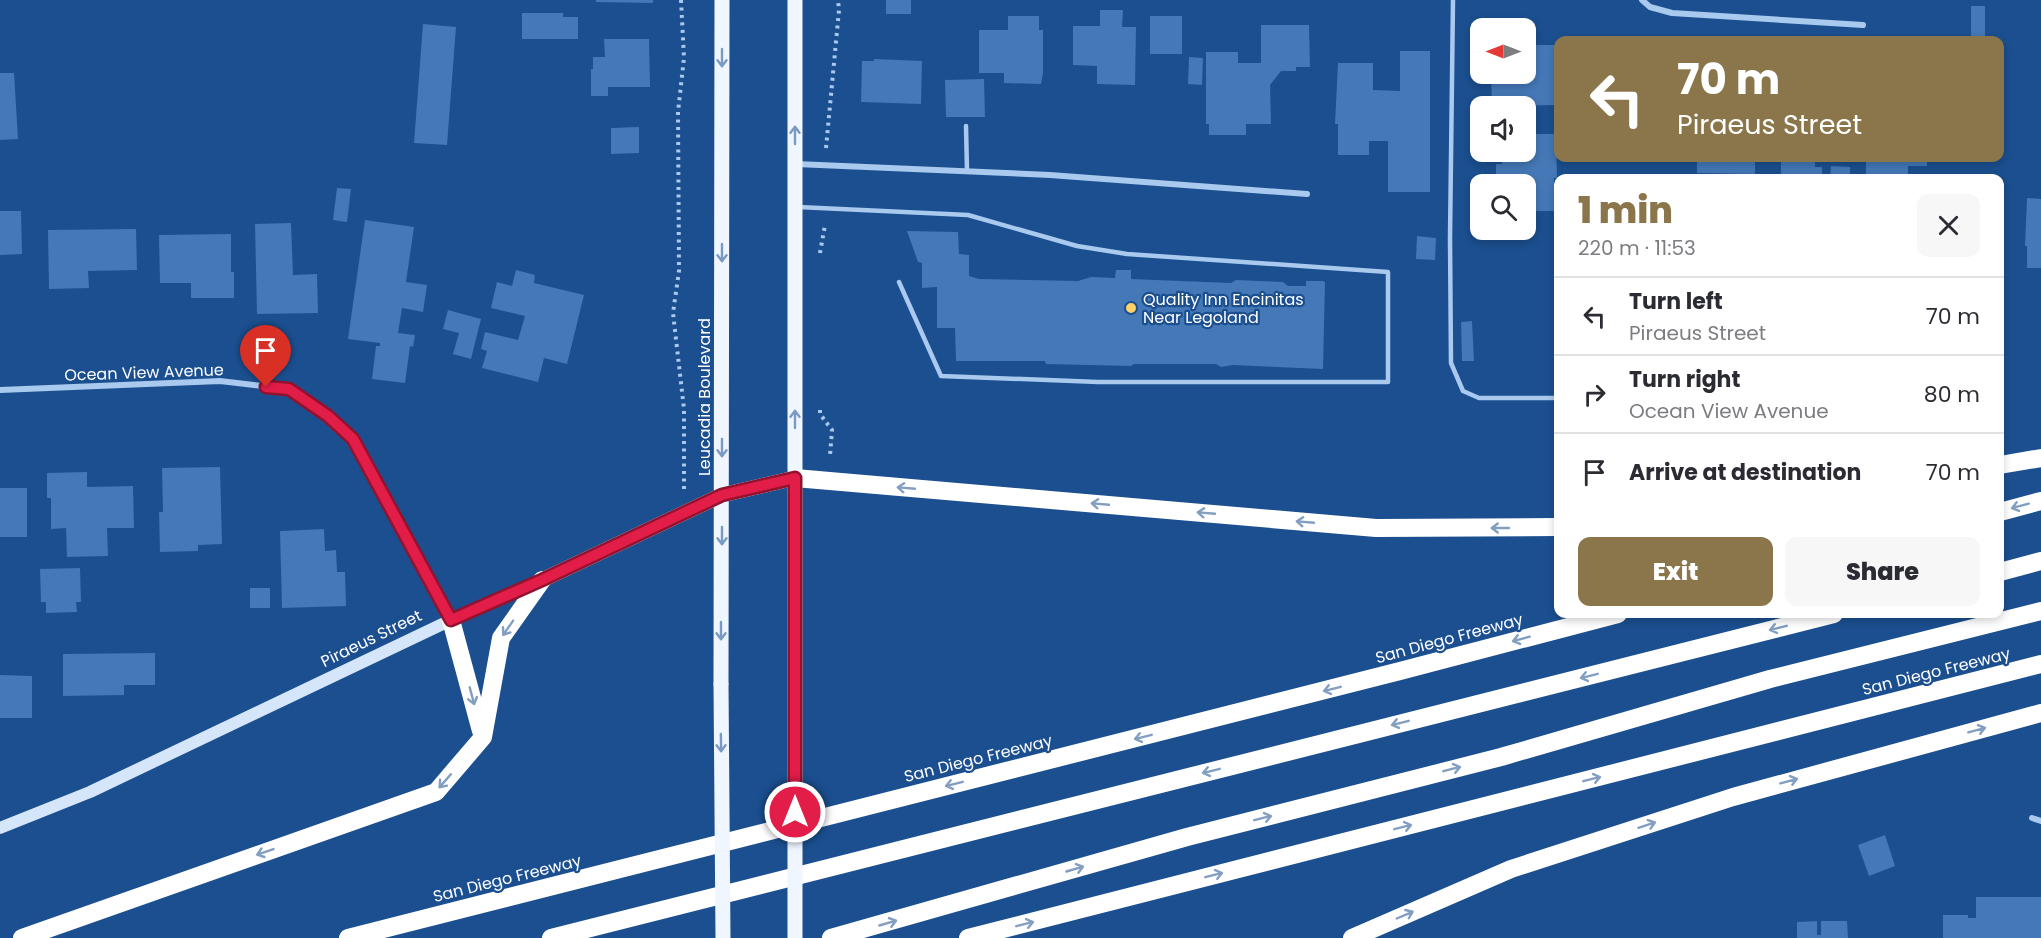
<!DOCTYPE html>
<meta charset="utf-8">
<style>
:root{--surface:#fff;--page:#f7f7f7;--text:#2b2b33;--muted:#7c7c81;--line:#e1e1e2;--accent:#8a764a}
body{margin:0;font-family:Poppins,sans-serif;background:var(--page);color:var(--text);height:100vh;display:flex;flex-direction:column;font-size:22px;white-space:nowrap}
*{box-sizing:border-box;margin:0}
p{font-size:20px;color:var(--muted)}
.icon{flex:none;width:33px;height:33px;fill:none;stroke:currentColor;stroke-width:2;stroke-linecap:round;stroke-linejoin:round}
.map{position:relative;flex:1;overflow:hidden}
.drawer{position:absolute;left:1554px;top:174px;width:450px;height:444px;display:flex;flex-direction:column;background:var(--surface);border-radius:12px;box-shadow:0 3px 9px #0003}
.drawer>*{flex:none}
.top-card{position:absolute;left:1554px;top:36px;width:450px;height:126px;border-radius:12px;box-shadow:0 3px 9px #0003;background:#8a764a;color:#fff;overflow:hidden}
.needle{width:39px;rotate:270deg}
.controls{position:absolute;left:1470px;top:18px;display:grid;gap:12px}
.controls a{display:grid;place-items:center;width:66px;height:66px;border-radius:12px;background:var(--surface);box-shadow:0 3px 9px #0003;font-size:30px}
.pin{position:absolute;display:grid;place-items:center;width:51px;height:51px;color:#fff;margin:-62px -26px;border-radius:50% 50% 50% 0;rotate:-45deg;box-shadow:0 0 6px #0007}
.pin .icon{rotate:45deg}
.me{position:absolute;width:66px;margin:-33px;rotate:0deg;stroke-linejoin:round;filter:drop-shadow(0 0 4px #0008)}
.turn{display:flex;align-items:center;gap:21px;height:126px;padding:0 24px;font-size:27px}
.turn .icon{width:78px;height:78px;stroke-width:2.5}
.turn b{display:block;font-size:42px;line-height:51px}
.round{display:grid;place-items:center;flex:none;width:63px;height:63px;border-radius:12px;background:var(--page)}
.overview{display:flex;align-items:center;justify-content:space-between;height:102px;padding:0 24px}
h1{font-size:36px;font-weight:800;line-height:45px;color:var(--accent)}
.cta{display:flex;gap:12px;margin-top:auto;padding:12px 24px}
.cta a{flex:1;height:69px;border-radius:12px;background:var(--accent);color:#fff;font-size:24px;font-weight:800;line-height:69px;text-align:center}
.cta a+a{background:var(--page);color:var(--text)}
ul{padding:0;list-style:none}
li{display:flex;align-items:center;gap:18px;height:78px;padding:0 24px;border-top:2px solid var(--line)}
li div{flex:1}
li b{display:block;font-size:22px}
li em{font-style:normal}
.map>svg:first-child{display:block}
.building{fill:#4478b7}
.lines{fill:none;stroke-linecap:round;stroke-linejoin:round}
.path{stroke:#a9c9ee;stroke-width:4;stroke-dasharray:3 4.5;stroke-linecap:butt}
.service{stroke:#a9c9ee;stroke-width:4.5}
.minor{stroke:#a9c9ee;stroke-width:6}
.secondary{stroke:#d6e6fa;stroke-width:12}
.primary{stroke:#f0f6ff;stroke-width:15}
.motorway{stroke:#fff;stroke-width:18}
.primary-bridge{stroke:#f0f6ff;stroke-width:15}
.oneway{stroke:#7b9ac1}
.oneway2{stroke:#829ec1}
.route-casing{stroke:#92132f;stroke-width:15}
.route{stroke:#e11d48;stroke-width:10}
.poi-dot{fill:#ffd166;stroke:#1b4f8f;stroke-width:2}
.labels{text-anchor:middle;stroke-width:4.5;stroke-linejoin:round;paint-order:stroke}
.poi-label{font-size:16px;fill:#fff;stroke:#1b4f8f;text-anchor:start}
.street-label{font-size:16px;fill:#fff;stroke:#1b4f8f}
</style>
<div class="map">
<svg width="2041" height="938" viewBox="0 0 2041 938">
<rect width="100%" height="100%" fill="#1b4f8f"/>
<g class="building">
<path d="M596,0h57v3l-57,-1z"/>
<rect x="886" y="0" width="25" height="14"/>
<rect x="1971" y="6" width="14" height="34"/>
<path d="M1100,10h23l-1,17h14l-1,58 -38,-1v-18l-24,-1v-39h27z"/>
<path d="M522,13h41v4h15v22h-56z"/>
<path d="M1008,16h31v14h4v43l-2,11 -37,-1v-10h-25v-43h29z"/>
<rect x="1150" y="16" width="32" height="38"/>
<path d="M423,24l33,3 -9,118 -33,-2z"/>
<path d="M1261,25h48l1,42h-14v4h-15l-11,14 1,39h-25v11h-37v-11h-3v-72h32v11h23z"/>
<path d="M604,39h45l1,48h-42v9h-17v-27h2v-12h12z"/>
<path d="M1526,45h29l-1,60 -62,1 -1,-32h35z"/>
<path d="M1400,51h30v141h-42v-51h-19v14h-31v-31h-3l3,-61h35v27l27,1z"/>
<path d="M1189,57l14,1 -1,27 -14,-1z"/>
<path d="M874,59l48,2 -1,43 -60,-2 1,-41h12z"/>
<path d="M0,73h14l4,66 -18,1z"/>
<path d="M984,79l1,38h-39l-1,-37z"/>
<path d="M639,127v26l-28,1v-26z"/>
<path d="M1526,134h30l1,44h-3v33h-28v-27h-26v-2h-4v-18h6v-8h-6v-4h30z"/>
<path d="M1697,158h58v16l-58,-1z"/>
<path d="M1781,158h64v3h-30v6h7v11h-41z"/>
<path d="M1866,158h61v8h-19v12h-42z"/>
<path d="M1831,166l19,1v11h-20z"/>
<path d="M337,188l14,1 -4,33 -14,-2z"/>
<path d="M2027,198l14,1v69h-14v-22h-2z"/>
<path d="M0,211h21l1,43 -22,1z"/>
<path d="M365,220l49,7 -8,55 21,3 -4,27 -21,-4 -4,25 17,2 -2,12 -3,-1 -5,37 -33,-4 4,-33h4v-3l-32,-4z"/>
<path d="M291,223l2,52 24,-1 1,39 -61,1 -2,-90z"/>
<path d="M136,229l1,41 -49,1 1,17 -40,1 -1,-59z"/>
<path d="M907,231l51,1 1,22 10,1v21l10,3 99,2 13,-4 24,1 1,-8h15v9l100,4 5,-3 47,2 5,4h18v-5h17l2,1 -2,87 -90,-4 -12,2 -5,-3h-82l-3,2 -85,-2 -1,-3h-89l-1,-33h-18v-41l-15,1v-25l-4,-1z"/>
<path d="M231,234v38h3v26h-43v-15h-31l-1,-48z"/>
<path d="M1417,236l19,2 -1,22 -19,-1z"/>
<path d="M516,270l19,5 -1,8 50,12 -17,69 -23,-6 -6,24 -56,-14 5,-17 -6,-2 4,-17 33,8 7,-24 -34,-8 6,-26 15,4z"/>
<path d="M448,310l33,9 -10,40 -18,-5 6,-21 -16,-4z"/>
<path d="M1472,321l2,40h-12l-1,-39z"/>
<path d="M220,467l2,77 -24,1v6l-38,1 -1,-40h4l-1,-44z"/>
<path d="M87,472v15l46,-1 1,42h-27l1,28 -41,1 -1,-29 -15,1v-31h-4v-25z"/>
<rect x="0" y="488" width="27" height="49"/>
<path d="M324,529l1,22 11,-1 1,22h8l1,34 -64,2 -2,-77z"/>
<path d="M80,568l1,34h-5l1,10 -31,1v-11h-5l-1,-33z"/>
<rect x="250" y="588" width="20" height="20"/>
<path d="M155,653v32h-31v10l-61,1v-42z"/>
<path d="M0,675l32,1v42h-32z"/>
<path d="M1885,835l10,31 -26,10 -11,-31z"/>
<path d="M1976,897h65v41h-98v-23h25v3h8z"/>
<path d="M1817,921v14h4v-14h26l1,17h-51v-16z"/>
</g>
<g class="lines">
<g class="path">
<path d="M681,0l3,58 -6,54 1,159 -6,42 11,96v80"/>
<path d="M826,148l13,-138 -1,-10"/>
<path d="M820,253l5,-28"/>
<path d="M820,410v4l12,16 -2,26"/>
</g>
<g class="service">
<path d="M1453,0l-3,238 1,125 12,28 16,7h79"/>
<path d="M966,126l1,45"/>
<path d="M798,207l170,8 109,31 50,8 261,18v110h-290l-157,-6 -42,-94"/>
</g>
<g class="minor">
<path d="M1642,0l8,7 22,6 191,12"/>
<path d="M796,164l254,11 257,19"/>
<path d="M0,390l220,-9 69,8 39,27 25,23 98,180"/>
<path d="M2032,818l9,3"/>
</g>
<path class="secondary" d="M0,828l90,-36 361,-172 88,-38"/>
<g class="primary">
<path d="M542,580l180,-85 73,-17"/>
<path d="M721,684l1,-684"/>
<path d="M795,812v-812"/>
</g>
<g class="motorway">
<path d="M2000,465l41,-7"/>
<path d="M795,478l581,50 182,-1"/>
<path d="M2000,512l41,-11"/>
<path d="M2000,572l41,-11"/>
<path d="M451,620l30,111"/>
<path d="M22,938l414,-146 47,-55 18,-99 41,-58"/>
<path d="M348,938l1052,-267 218,-57"/>
<path d="M551,938l1283,-324"/>
<path d="M831,938l356,-101 314,-80 269,-78 271,-68"/>
<path d="M968,938l1073,-274"/>
<path d="M1352,938l159,-69 222,-72 308,-84"/>
</g>
<g class="primary-bridge">
<path d="M721,684l2,254"/>
<path d="M795,812v126"/>
</g>
</g>
<defs><path id="oneway-shaft" d="M-6 0H5M1.5-3L5.5 0L1.5 3" fill="none" stroke-width="1.6" stroke-linecap="round" stroke-linejoin="round" transform="scale(1.5)"/></defs>
<g class="oneway">
<use href="#oneway-shaft" transform="translate(722 58) rotate(90)"/>
<use href="#oneway-shaft" transform="translate(795 135) rotate(-90)"/>
<use href="#oneway-shaft" transform="translate(722 253) rotate(90)"/>
<use href="#oneway-shaft" transform="translate(795 419) rotate(-90)"/>
<use href="#oneway-shaft" transform="translate(722 448) rotate(90)"/>
<use href="#oneway-shaft" transform="translate(722 536) rotate(90)"/>
<use href="#oneway-shaft" transform="translate(721 631) rotate(90)"/>
<use href="#oneway-shaft" transform="translate(721 743) rotate(89)"/>
</g>
<g class="oneway2">
<use href="#oneway-shaft" transform="translate(906 488) rotate(-175)"/>
<use href="#oneway-shaft" transform="translate(1100 504) rotate(-175)"/>
<use href="#oneway-shaft" transform="translate(2020 506) rotate(165)"/>
<use href="#oneway-shaft" transform="translate(1206 513) rotate(-175)"/>
<use href="#oneway-shaft" transform="translate(1305 522) rotate(-175)"/>
<use href="#oneway-shaft" transform="translate(1500 528) rotate(-180)"/>
<use href="#oneway-shaft" transform="translate(508 628) rotate(125)"/>
<use href="#oneway-shaft" transform="translate(1778 628) rotate(166)"/>
<use href="#oneway-shaft" transform="translate(1521 639) rotate(165)"/>
<use href="#oneway-shaft" transform="translate(1589 676) rotate(166)"/>
<use href="#oneway-shaft" transform="translate(1332 689) rotate(166)"/>
<use href="#oneway-shaft" transform="translate(472 696) rotate(75)"/>
<use href="#oneway-shaft" transform="translate(1400 723) rotate(166)"/>
<use href="#oneway-shaft" transform="translate(1977 730) rotate(-15)"/>
<use href="#oneway-shaft" transform="translate(1143 737) rotate(166)"/>
<use href="#oneway-shaft" transform="translate(1452 769) rotate(-14)"/>
<use href="#oneway-shaft" transform="translate(1211 771) rotate(166)"/>
<use href="#oneway-shaft" transform="translate(1592 779) rotate(-14)"/>
<use href="#oneway-shaft" transform="translate(445 781) rotate(131)"/>
<use href="#oneway-shaft" transform="translate(1789 781) rotate(-15)"/>
<use href="#oneway-shaft" transform="translate(954 784) rotate(166)"/>
<use href="#oneway-shaft" transform="translate(1263 818) rotate(-14)"/>
<use href="#oneway-shaft" transform="translate(1647 825) rotate(-18)"/>
<use href="#oneway-shaft" transform="translate(1403 827) rotate(-14)"/>
<use href="#oneway-shaft" transform="translate(265 852) rotate(161)"/>
<use href="#oneway-shaft" transform="translate(1075 869) rotate(-16)"/>
<use href="#oneway-shaft" transform="translate(1214 875) rotate(-14)"/>
<use href="#oneway-shaft" transform="translate(1405 915) rotate(-23)"/>
<use href="#oneway-shaft" transform="translate(888 923) rotate(-16)"/>
<use href="#oneway-shaft" transform="translate(1025 924) rotate(-14)"/>
</g>
<g class="lines">
<defs>
<path id="route" d="M266,387l23,2 39,27 25,23 98,181 91,-40 180,-85 73,-17v334"/>
</defs>
<use href="#route" class="route-casing"/>
<use href="#route" class="route"/>
</g>
<circle class="poi-dot" cx="1131" cy="308" r="6"/>
<g class="labels">
<g class="poi-label">
<text x="1143" y="305">Quality Inn Encinitas<tspan x="1143" dy="18">Near Legoland</tspan></text>
</g>
<g class="street-label">
<text transform="translate(144 372) rotate(-2)" y="6">Ocean View Avenue</text>
<text transform="translate(704 397) rotate(-90)" y="6">Leucadia Boulevard</text>
<text transform="translate(371 638) rotate(-26)" y="6">Piraeus Street</text>
<text transform="translate(1449 638) rotate(-15)" y="6">San Diego Freeway</text>
<text transform="translate(1936 671) rotate(-14)" y="6">San Diego Freeway</text>
<text transform="translate(978 758) rotate(-14)" y="6">San Diego Freeway</text>
<text transform="translate(507 878) rotate(-14)" y="6">San Diego Freeway</text>
</g>
</g>
</svg>
<div class="controls">
<a><svg class="needle" viewBox="-14 -14 28 28"><path d="M0-13l5 13h-10z" fill="#e53935"/><path d="M0 13l5-13h-10z" fill="#7c7c81"/></svg></a>
<a><svg class="icon" aria-label="sound" viewBox="0 0 24 24"><path d="M4 9h4l5-4v14l-5-4H4zM17 9q2 3 0 6"/></svg></a>
<a><svg class="icon" aria-label="search" viewBox="0 0 24 24"><circle cx="10" cy="10" r="6"/><path d="M15 15l6 6"/></svg></a>
</div>
<div class="pin" style="left:266px;top:387px;background:#d93025"><svg class="icon" aria-label="arrive" viewBox="0 0 24 24"><path d="M6 21V4h12l-3 4 3 4H6"/></svg></div>
<svg class="me" style="left:795px;top:812px" viewBox="-20 -20 40 40"><circle r="17" fill="#e11d48" stroke="#fff" stroke-width="3"/><path d="M0-11L8 9 0 5-8 9z" fill="#fff"/></svg>
<div class="top-card">
<div class="turn"><svg class="icon" aria-label="left" viewBox="0 0 24 24"><path d="M17 20v-9H6M10 6l-5 5 5 5"/></svg><div><b>70 m</b>Piraeus Street</div></div>
</div>
<section class="drawer">
<div class="overview"><div><h1>1 min</h1><p>220 m · 11:53</p></div><a class="round"><svg class="icon" aria-label="close" viewBox="0 0 24 24"><path d="M6 6l12 12M18 6L6 18"/></svg></a></div>
<ul>
<li><svg class="icon" aria-label="left" viewBox="0 0 24 24"><path d="M17 20v-9H6M10 6l-5 5 5 5"/></svg><div><b>Turn left</b><p>Piraeus Street</p></div><em>70 m</em></li>
<li><svg class="icon" aria-label="right" viewBox="0 0 24 24"><path d="M7 20v-9h11M14 6l5 5-5 5"/></svg><div><b>Turn right</b><p>Ocean View Avenue</p></div><em>80 m</em></li>
<li><svg class="icon" aria-label="arrive" viewBox="0 0 24 24"><path d="M6 21V4h12l-3 4 3 4H6"/></svg><div><b>Arrive at destination</b></div><em>70 m</em></li>
</ul>
<div class="cta"><a>Exit</a><a>Share</a></div>
</section>
</div>
